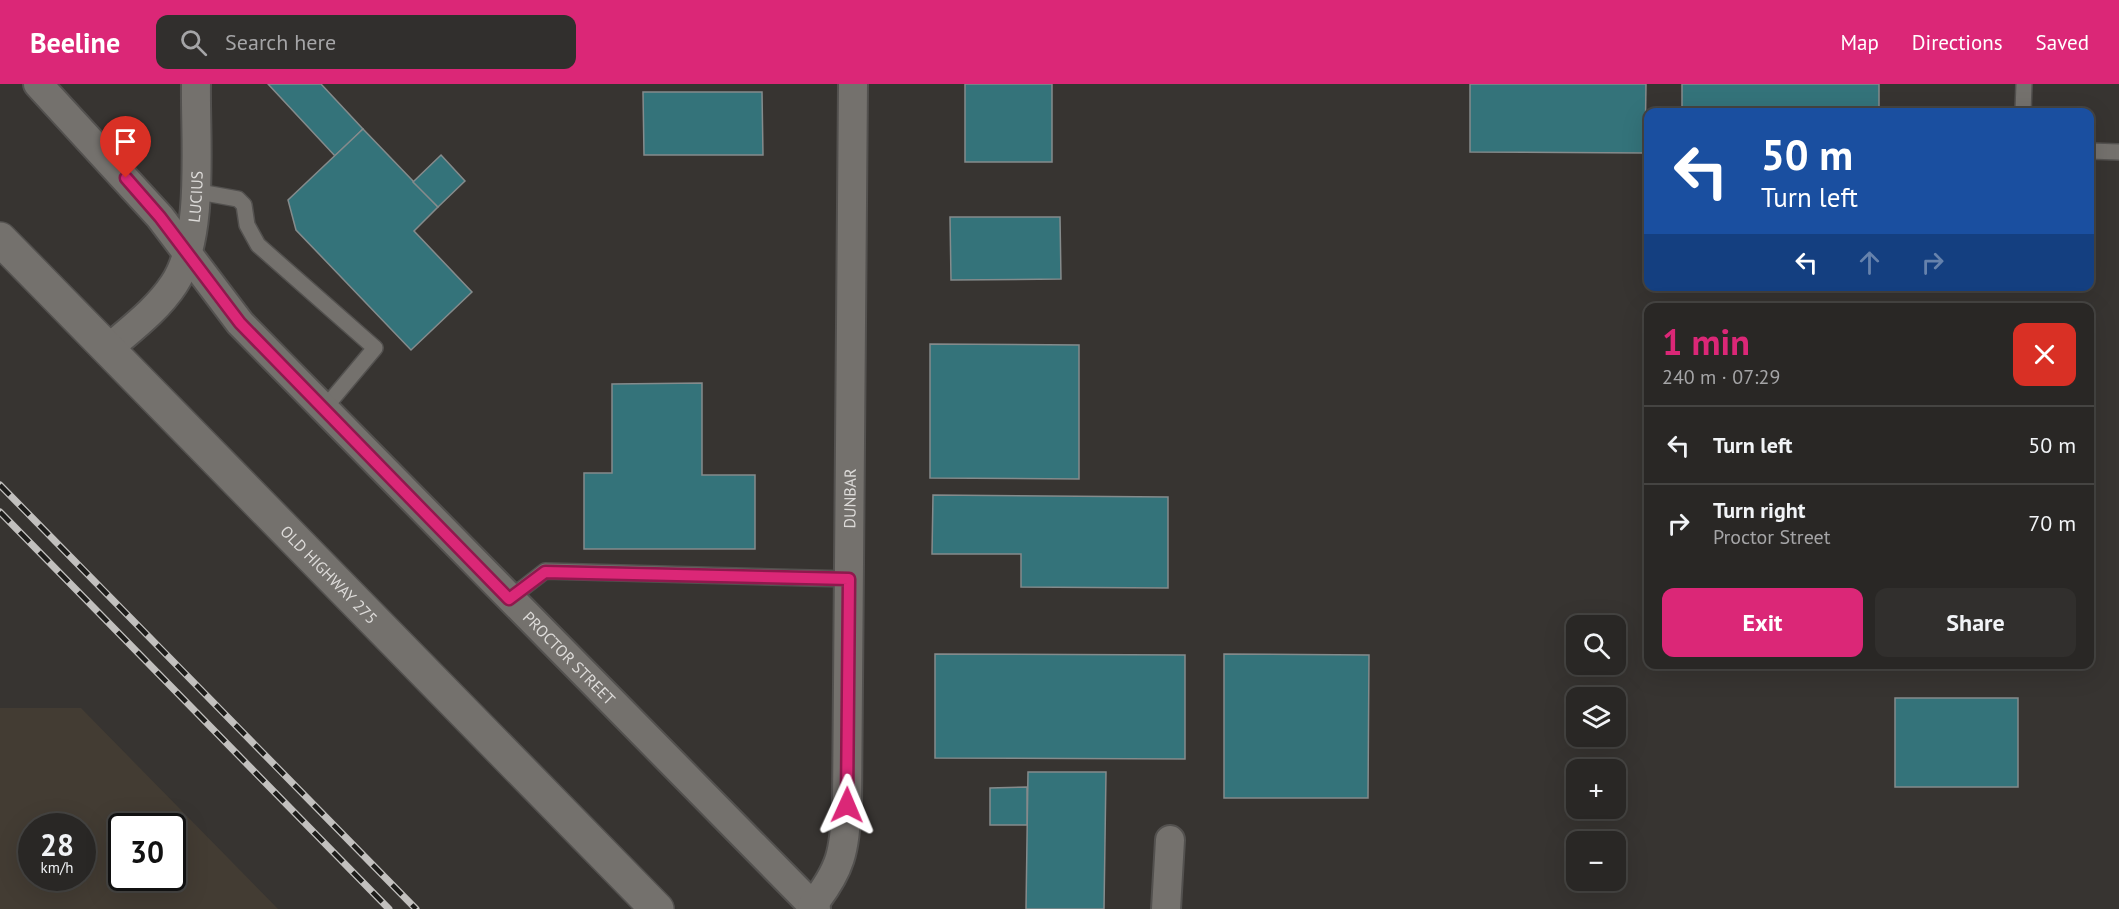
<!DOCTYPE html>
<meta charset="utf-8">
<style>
:root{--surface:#292725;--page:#312f2d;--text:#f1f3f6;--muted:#a5a5a7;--line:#454442;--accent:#db2777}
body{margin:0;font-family:"PT Sans",sans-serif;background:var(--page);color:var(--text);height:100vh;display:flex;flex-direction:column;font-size:22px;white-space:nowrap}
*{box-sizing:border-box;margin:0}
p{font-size:20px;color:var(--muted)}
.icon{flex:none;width:33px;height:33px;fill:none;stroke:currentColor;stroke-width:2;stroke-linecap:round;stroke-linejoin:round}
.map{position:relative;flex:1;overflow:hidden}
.side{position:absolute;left:1644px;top:219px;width:450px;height:366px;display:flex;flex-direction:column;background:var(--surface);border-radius:12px;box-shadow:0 6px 24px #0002,0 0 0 2px var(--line)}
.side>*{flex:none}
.hud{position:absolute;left:1644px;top:24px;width:450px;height:183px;border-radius:12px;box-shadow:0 6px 24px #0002,0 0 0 2px var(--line);background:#1a4fa0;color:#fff;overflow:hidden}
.buttons{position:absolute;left:1566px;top:531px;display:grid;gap:12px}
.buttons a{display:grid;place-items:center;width:60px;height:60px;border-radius:12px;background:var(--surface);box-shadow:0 6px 24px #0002,0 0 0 2px var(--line);font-size:30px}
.speed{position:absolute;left:18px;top:729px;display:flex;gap:12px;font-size:30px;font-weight:700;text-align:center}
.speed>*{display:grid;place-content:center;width:78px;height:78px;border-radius:50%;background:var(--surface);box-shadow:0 6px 24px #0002,0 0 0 2px var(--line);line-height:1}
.speed small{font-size:15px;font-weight:400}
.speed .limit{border:3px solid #111;border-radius:9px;background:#fff;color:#111}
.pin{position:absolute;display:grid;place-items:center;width:51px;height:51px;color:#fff;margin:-62px -26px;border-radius:50% 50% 50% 0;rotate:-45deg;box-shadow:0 0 6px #0007}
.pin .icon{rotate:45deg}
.me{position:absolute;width:66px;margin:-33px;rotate:1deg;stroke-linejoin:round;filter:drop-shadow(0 0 4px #0008)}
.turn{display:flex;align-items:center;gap:21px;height:126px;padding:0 18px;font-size:27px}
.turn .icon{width:78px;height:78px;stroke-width:2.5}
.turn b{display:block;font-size:42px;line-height:51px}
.lanes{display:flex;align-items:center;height:57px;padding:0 18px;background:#0003;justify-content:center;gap:30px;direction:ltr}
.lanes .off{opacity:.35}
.round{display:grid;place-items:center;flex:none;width:63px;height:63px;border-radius:12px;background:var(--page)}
.headline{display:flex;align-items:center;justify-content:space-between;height:102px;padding:0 18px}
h1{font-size:36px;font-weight:800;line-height:45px;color:var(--accent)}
.primary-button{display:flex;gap:12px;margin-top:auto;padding:12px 18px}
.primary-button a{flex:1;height:69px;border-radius:12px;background:var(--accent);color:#fff;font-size:24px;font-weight:800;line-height:69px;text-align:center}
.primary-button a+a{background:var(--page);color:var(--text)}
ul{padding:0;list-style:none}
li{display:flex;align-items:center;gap:18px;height:78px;padding:0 18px;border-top:2px solid var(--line)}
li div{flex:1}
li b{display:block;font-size:22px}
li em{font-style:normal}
header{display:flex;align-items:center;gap:36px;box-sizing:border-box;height:84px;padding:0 30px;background:var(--accent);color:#fff}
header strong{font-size:28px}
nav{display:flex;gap:33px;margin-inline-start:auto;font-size:21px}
.search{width:420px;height:54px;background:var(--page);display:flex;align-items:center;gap:15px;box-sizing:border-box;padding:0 21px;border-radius:12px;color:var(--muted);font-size:22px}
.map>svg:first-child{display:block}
.built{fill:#433c33;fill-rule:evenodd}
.building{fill:#34737a;stroke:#858b8c;stroke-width:1.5}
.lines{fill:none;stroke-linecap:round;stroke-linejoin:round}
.lane-casing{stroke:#53514f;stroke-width:18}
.street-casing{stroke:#53514f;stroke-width:32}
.secondary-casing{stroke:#53514f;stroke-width:36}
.lane{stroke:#74716d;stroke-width:15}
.street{stroke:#74716d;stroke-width:28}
.secondary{stroke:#74716d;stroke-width:33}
.rail-casing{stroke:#c2c0be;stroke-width:7}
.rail{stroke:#1d1c1a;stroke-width:4.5;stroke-dasharray:14;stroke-linecap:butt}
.route-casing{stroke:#8e194d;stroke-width:15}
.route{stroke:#db2777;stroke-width:10}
.labels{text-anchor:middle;stroke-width:6;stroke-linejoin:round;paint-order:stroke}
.street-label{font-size:16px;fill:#dddbd9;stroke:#1d1c1a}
</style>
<header>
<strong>Beeline</strong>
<div class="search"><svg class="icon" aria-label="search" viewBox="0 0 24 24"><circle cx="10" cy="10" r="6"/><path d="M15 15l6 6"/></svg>Search here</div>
<nav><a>Map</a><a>Directions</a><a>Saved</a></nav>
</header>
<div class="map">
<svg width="2119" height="825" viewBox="0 0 2119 825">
<rect width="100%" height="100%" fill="#373431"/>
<path class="built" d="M0,624h81l197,201h-278zM32,742h50v52h-50zM172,742v52h-50v-52z"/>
<g class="building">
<path d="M268,0h53l42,45 -28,27z"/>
<rect x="965" y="0" width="87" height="78"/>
<path d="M1470,0h176l-1,69 -175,-1z"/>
<rect x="1682" y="0" width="197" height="28"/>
<path d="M643,8h119l1,63h-119z"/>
<path d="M363,45l75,78 -24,24 58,61 -61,58 -115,-120 -8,-30z"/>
<path d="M441,71l24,26 -27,26 -25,-25z"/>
<path d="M950,133h110l1,62 -110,1z"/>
<path d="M930,260l149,1v134l-149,-1z"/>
<path d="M702,299v92h53v74h-171v-76h28v-89z"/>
<path d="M933,411l235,2v91l-147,-1v-33h-89z"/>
<path d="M935,570l250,1v104l-250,-1z"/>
<path d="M1224,570l145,1 -1,143h-144z"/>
<rect x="1895" y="614" width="123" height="89"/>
<path d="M1028,688h78l-2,137h-78z"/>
<path d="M1027,703v38h-37v-37z"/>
</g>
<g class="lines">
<defs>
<g id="lane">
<path d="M2023,28l1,-28"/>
<path d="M2090,67l29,1"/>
<path d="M194,107l44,8 6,6 3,20 11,20 117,103 -52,62"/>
<path d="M509,515l36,-28 304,8"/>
</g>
<g id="street">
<path id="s1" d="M38,0l122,133 80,106 576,586"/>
<path id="s2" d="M108,265c23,-20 49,-39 66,-65 31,-46 21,-144 22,-200"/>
<path id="s3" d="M812,822c30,-38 32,-54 35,-101l6,-721"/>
<path d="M1166,825l4,-69"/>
</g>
<g id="secondary">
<path id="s4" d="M0,155l657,670"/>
</g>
</defs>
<use href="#lane" class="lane-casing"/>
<use href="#street" class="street-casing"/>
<use href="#secondary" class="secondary-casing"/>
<use href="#lane" class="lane"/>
<use href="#street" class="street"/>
<use href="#secondary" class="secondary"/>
<defs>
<g id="rail">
<path d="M0,401l416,424"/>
<path d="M0,428l389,397"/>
</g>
</defs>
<use href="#rail" class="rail-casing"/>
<use href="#rail" class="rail"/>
</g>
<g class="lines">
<defs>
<path id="route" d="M126,94l34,39 80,106 269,276 36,-27 304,7 -2,226"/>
</defs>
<use href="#route" class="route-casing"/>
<use href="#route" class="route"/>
</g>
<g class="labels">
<g class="street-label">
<text dy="6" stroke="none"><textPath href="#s2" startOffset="184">LUCIUS</textPath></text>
<text dy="6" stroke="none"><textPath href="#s3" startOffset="416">DUNBAR</textPath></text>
<text dy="6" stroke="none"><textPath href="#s4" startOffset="470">OLD HIGHWAY 275</textPath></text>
<text dy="6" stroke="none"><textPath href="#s1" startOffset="783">PROCTOR STREET</textPath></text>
</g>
</g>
</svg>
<div class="buttons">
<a><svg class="icon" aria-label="search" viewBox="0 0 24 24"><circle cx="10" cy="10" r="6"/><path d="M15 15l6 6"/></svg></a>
<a><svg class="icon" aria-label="layers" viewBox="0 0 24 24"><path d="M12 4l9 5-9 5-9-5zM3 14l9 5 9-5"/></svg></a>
<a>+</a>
<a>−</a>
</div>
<div class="speed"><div>28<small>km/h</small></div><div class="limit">30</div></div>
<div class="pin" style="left:126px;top:94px;background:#d93025"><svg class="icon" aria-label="arrive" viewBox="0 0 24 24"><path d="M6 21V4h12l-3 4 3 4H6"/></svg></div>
<svg class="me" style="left:847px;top:721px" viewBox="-20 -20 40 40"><path d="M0-17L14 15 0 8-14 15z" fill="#db2777" stroke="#fff" stroke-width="4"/></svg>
<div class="hud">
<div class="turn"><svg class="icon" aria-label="left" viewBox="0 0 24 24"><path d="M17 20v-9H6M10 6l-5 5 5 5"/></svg><div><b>50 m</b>Turn left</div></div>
<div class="lanes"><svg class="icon" aria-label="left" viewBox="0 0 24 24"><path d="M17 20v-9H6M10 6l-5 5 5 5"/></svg><svg class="icon off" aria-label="ahead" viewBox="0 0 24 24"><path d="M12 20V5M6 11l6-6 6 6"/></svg><svg class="icon off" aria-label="right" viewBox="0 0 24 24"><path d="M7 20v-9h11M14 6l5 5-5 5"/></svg></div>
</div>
<section class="side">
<div class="headline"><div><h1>1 min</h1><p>240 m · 07:29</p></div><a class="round" style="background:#d93025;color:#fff"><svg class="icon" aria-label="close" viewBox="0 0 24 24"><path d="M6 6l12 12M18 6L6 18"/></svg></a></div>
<ul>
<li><svg class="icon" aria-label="left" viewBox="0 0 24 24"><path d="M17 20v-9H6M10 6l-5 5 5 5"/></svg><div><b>Turn left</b></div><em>50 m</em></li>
<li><svg class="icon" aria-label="right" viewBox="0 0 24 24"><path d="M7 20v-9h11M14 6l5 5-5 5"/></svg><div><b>Turn right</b><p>Proctor Street</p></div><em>70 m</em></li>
</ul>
<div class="primary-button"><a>Exit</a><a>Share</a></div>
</section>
</div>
